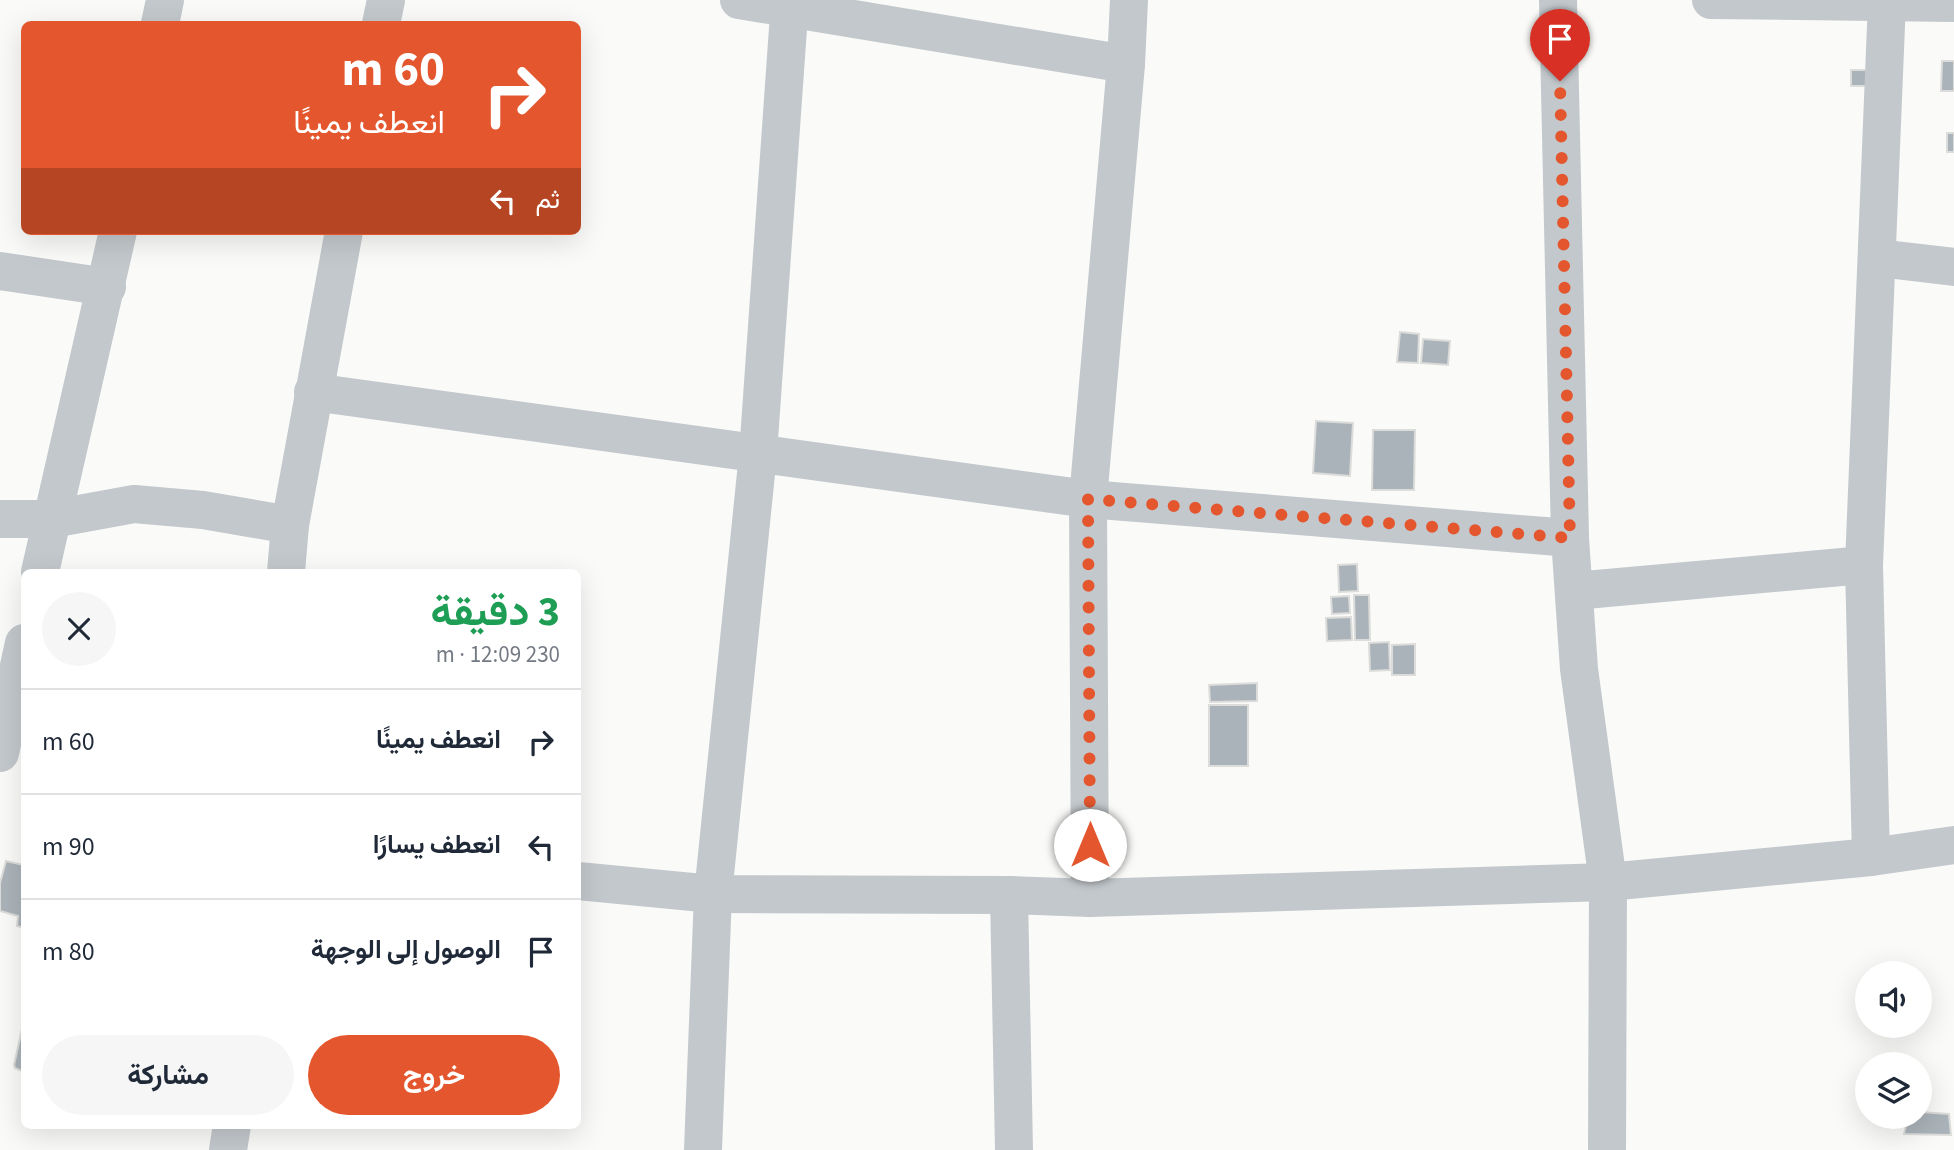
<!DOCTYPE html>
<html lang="ar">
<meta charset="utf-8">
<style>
:root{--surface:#fff;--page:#f6f6f7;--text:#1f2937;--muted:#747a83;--line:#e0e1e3;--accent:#e4572e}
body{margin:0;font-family:"Source Sans 3",Vazirmatn,sans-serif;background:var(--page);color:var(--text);direction:rtl;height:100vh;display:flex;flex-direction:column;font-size:26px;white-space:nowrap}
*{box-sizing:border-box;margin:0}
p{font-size:23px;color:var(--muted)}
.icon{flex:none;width:38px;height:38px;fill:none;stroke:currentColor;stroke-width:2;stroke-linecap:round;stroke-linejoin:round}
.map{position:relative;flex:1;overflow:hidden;direction:ltr}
.sheet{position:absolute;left:21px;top:569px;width:560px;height:560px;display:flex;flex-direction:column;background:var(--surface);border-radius:10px;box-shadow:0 7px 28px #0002;direction:rtl}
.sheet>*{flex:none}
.guide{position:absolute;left:21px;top:21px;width:560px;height:214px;border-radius:10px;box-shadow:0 7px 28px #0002;direction:rtl;background:#e4572e;color:#fff;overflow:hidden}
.controls{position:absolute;left:1855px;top:961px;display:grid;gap:14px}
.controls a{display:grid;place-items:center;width:77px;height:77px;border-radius:50%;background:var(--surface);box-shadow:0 7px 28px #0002;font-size:35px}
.pin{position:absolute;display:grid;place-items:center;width:60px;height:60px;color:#fff;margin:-72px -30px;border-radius:50% 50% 50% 0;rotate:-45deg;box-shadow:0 0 7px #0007}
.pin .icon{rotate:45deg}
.me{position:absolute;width:77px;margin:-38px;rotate:0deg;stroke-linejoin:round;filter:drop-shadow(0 0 5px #0008)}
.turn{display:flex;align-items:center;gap:24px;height:147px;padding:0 21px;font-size:32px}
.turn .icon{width:91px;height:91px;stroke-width:2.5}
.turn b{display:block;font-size:49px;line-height:60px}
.then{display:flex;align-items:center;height:66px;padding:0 21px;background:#0003;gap:14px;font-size:26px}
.round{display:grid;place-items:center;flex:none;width:74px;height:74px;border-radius:37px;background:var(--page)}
.overview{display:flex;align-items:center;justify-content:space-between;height:119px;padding:0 21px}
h1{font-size:42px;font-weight:700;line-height:52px;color:#1e9e55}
.cta{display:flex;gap:14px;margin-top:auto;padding:14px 21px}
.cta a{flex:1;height:80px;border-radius:42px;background:var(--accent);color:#fff;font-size:28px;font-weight:700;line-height:80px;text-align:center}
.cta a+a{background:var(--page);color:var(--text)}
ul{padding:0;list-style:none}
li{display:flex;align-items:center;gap:21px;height:105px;padding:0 21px;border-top:2px solid var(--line)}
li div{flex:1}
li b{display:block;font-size:26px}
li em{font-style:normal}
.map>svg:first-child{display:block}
.building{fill:#aab3b9;stroke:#dcdcda;stroke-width:2}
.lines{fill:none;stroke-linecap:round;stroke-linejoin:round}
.minor{stroke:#c3c8cc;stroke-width:38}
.route{stroke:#e4572e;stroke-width:12;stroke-dasharray:0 21.6}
</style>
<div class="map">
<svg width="1954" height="1150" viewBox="0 0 1954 1150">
<rect width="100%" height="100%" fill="#fafaf8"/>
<g class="building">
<path d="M1942,61h12v30h-13z"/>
<rect x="1851" y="70" width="22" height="16"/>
<rect x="1947" y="133" width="7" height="19"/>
<path d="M1400,332l19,2 -1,29 -21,-1z"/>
<path d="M1423,339l27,2 -2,24 -27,-2z"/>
<path d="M1316,421l37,2 -3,53 -37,-3z"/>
<path d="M1373,430h42l-1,60h-42z"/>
<path d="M1357,564l1,27 -19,1 -1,-27z"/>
<path d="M1354,595h15l1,45h-15z"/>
<path d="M1349,596l1,17 -18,1 -1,-17z"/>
<path d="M1351,617l1,23 -25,1 -1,-23z"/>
<path d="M1389,642l1,28 -20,1 -1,-28z"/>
<path d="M1415,644v31h-23v-30z"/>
<path d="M1257,683v18l-47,1 -1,-17z"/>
<rect x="1209" y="705" width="39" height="61"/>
<path d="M6,861l18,4v63l-7,-2 1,-10 -18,-5v-28z"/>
<path d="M24,1020v52l-9,-4 -1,-3z"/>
<path d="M1920,1112l29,2 2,21 -47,-1 4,-18h12z"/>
</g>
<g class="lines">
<g class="minor">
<path d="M739,0l387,64"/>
<path d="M1558,0l12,538 9,131 29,213 -1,268"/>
<path d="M1711,0l243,3"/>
<path d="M160,24l5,-24"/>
<path d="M381,24l5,-24"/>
<path d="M1878,258l76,9"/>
<path d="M0,271l107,16"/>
<path d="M313,392l775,107 482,39"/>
<path d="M0,519h52l82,-15 69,6 87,15"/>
<path d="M40,572l78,-341"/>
<path d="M286,572l4,-47 54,-294"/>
<path d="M1574,591l290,-26"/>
<path d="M0,753l24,-110"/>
<path d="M1871,857l-7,-292 23,-564"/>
<path d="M578,881l135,13 296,1 81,3 518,-16 263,-25 83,-12"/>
<path d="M1009,895l5,255"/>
<path d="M1090,898l-2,-399 38,-435 3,-64"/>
<path d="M228,1150l4,-25"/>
<path d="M703,1150l10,-256 45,-440 32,-454"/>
</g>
</g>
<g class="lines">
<path class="route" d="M1090,845l-2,-346 482,39 -10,-457"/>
</g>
</svg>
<div class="controls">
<a><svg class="icon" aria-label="sound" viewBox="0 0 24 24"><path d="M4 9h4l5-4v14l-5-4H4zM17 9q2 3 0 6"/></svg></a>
<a><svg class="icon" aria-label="layers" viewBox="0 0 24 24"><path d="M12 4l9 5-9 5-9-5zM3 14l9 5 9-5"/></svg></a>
</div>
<div class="pin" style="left:1560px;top:81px;background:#d93025"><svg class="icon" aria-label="arrive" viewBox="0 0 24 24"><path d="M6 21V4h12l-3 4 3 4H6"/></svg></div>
<svg class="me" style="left:1090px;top:845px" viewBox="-20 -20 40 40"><circle r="19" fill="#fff"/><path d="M0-13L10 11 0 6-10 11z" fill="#e4572e"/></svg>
<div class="guide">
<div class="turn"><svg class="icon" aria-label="right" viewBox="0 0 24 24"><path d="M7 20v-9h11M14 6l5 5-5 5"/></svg><div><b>60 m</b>انعطف يمينًا</div></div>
<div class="then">ثم<svg class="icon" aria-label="left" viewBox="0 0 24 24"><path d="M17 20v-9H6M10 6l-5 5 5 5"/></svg></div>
</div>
<section class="sheet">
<div class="overview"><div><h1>3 دقيقة</h1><p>230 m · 12:09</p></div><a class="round"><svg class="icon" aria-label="close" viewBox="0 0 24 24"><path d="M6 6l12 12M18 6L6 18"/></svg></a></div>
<ul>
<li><svg class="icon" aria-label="right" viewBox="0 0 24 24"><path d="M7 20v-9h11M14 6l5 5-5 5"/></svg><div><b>انعطف يمينًا</b></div><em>60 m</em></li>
<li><svg class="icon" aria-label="left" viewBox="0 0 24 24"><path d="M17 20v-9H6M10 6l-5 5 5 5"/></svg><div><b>انعطف يسارًا</b></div><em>90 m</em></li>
<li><svg class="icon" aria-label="arrive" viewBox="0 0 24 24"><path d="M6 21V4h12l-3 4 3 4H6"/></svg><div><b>الوصول إلى الوجهة</b></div><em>80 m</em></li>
</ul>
<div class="cta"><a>خروج</a><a>مشاركة</a></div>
</section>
</div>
